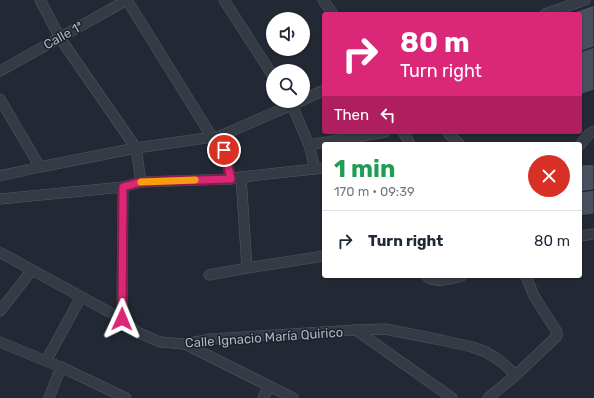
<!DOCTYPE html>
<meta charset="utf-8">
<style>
:root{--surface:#fff;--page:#f6f6f7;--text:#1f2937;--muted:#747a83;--line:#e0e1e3}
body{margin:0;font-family:Rubik,sans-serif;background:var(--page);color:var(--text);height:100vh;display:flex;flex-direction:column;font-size:15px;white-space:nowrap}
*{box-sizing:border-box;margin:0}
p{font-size:13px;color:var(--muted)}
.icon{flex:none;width:22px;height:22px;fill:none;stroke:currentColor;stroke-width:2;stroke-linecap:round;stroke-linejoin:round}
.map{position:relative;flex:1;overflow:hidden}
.panel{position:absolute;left:322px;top:142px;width:260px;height:136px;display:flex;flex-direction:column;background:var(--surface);border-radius:4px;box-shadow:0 1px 3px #0004}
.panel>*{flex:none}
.hud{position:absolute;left:322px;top:12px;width:260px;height:122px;border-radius:4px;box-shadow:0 1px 3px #0004;background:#db2777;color:#fff;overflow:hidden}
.fabs{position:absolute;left:266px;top:12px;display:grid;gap:8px}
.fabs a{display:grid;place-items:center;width:44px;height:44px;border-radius:50%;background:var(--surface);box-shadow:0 1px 3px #0004;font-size:20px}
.pin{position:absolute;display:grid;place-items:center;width:34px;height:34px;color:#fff;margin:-17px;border:2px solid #fff;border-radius:50%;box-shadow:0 1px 4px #0007}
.me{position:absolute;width:44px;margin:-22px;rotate:1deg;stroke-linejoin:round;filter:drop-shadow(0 0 3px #0008)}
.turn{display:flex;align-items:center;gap:14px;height:84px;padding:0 12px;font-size:18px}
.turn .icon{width:52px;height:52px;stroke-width:2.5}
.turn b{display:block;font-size:28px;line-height:34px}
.then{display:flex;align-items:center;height:38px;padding:0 12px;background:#0003;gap:8px;font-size:15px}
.round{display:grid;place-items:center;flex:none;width:42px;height:42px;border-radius:21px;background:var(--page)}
.head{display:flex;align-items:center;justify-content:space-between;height:68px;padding:0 12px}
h1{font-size:24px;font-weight:700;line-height:30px;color:#1e9e55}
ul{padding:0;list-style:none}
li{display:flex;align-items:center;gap:12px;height:60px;padding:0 12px;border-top:1px solid var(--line)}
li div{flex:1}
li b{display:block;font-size:15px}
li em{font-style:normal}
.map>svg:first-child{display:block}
.building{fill:#48505e;stroke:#1c222c}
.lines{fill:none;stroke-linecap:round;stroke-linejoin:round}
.minor-casing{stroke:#525863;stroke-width:11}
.minor{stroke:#353b45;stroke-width:10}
.route-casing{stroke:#8e194d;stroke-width:10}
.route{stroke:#db2777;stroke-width:7}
.slow{stroke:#f59e0b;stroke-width:7}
.labels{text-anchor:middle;stroke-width:3;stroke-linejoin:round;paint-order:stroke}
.street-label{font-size:13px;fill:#afb5c2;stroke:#1b2029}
</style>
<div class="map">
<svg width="594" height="398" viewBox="0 0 594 398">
<rect width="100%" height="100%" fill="#222934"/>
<g class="building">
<path d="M594,5v42l-14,5v-38h-11z"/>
<path d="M594,47v43l-14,5v-43z"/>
<path d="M594,164v26l-14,2v-27z"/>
<path d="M594,190v24l-14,2v-24z"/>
</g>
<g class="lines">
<defs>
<g id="minor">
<path d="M40,0l20,38 76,110 5,34"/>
<path d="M224,0l49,76"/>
<path d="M323,0l10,14"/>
<path d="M545,14l40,-14"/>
<path d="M0,71l127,-71 85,137"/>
<path d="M0,99l40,68"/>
<path d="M303,100l21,-10"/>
<path d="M289,101l3,4 17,40 6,24"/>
<path d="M403,132l7,12"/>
<path d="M448,132l1,2 10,10"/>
<path d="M220,136l11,43"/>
<path d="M309,145l76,-13"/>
<path d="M580,145l9,-11 5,-3"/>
<path d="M0,176l40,-9 96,-19 84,-12 81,-35"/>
<path d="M241,177l6,91"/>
<path d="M0,199l123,-12 18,-5 90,-3 10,-2 83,-9"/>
<path d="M580,236l14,-2"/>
<path d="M1,253l121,66 15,13 23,10 25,2 26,-5 145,-9 29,-1 56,11 31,7 14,5 13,8 17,15"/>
<path d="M209,275l38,-7 77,-12"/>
<path d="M426,276c10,8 24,3 36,0"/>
<path d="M0,311l32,-41"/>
<path d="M122,319l1,-132"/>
<path d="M356,330l96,68"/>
<path d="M0,342l61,25 65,31"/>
<path d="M185,344l108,54"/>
<path d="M46,361l35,-64"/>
<path d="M49,398l12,-31"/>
<path d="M263,398l6,-12"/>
<path d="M488,398l28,-23 41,-39v-4l-23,-36 -8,-20"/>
</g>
</defs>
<use href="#minor" class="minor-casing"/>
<use href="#minor" class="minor"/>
</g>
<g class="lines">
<defs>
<path id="route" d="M122,319l1,-132 18,-5 90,-3 -7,-29"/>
</defs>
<use href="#route" class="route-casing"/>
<use href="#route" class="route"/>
<path class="slow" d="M141,182l54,-2"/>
</g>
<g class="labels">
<g class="street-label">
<text transform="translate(63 35) rotate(-29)" y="5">Calle 1ª</text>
<text transform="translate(264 337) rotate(-4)" y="5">Calle Ignacio María Quirico</text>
</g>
</g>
</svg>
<div class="fabs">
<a><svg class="icon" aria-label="sound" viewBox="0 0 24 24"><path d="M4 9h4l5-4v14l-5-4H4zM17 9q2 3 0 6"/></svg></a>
<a><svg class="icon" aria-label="search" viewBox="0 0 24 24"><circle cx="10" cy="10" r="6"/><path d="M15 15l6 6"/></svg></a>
</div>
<div class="pin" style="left:224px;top:150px;background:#d93025"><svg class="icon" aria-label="arrive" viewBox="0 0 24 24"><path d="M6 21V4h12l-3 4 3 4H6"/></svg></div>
<svg class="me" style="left:122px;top:319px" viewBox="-20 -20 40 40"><path d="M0-17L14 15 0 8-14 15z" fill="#db2777" stroke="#fff" stroke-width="4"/></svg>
<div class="hud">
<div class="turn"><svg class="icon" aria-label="right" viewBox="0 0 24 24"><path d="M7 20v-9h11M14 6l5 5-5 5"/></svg><div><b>80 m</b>Turn right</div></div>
<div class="then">Then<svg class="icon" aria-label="left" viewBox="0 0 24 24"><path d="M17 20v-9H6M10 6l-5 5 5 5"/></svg></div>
</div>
<section class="panel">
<div class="head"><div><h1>1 min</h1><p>170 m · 09:39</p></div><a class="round" style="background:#d93025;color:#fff"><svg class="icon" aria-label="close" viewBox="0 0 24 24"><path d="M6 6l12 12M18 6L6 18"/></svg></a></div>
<ul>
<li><svg class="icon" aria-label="right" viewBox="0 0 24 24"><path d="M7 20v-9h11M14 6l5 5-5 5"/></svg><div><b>Turn right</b></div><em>80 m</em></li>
</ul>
</section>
</div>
